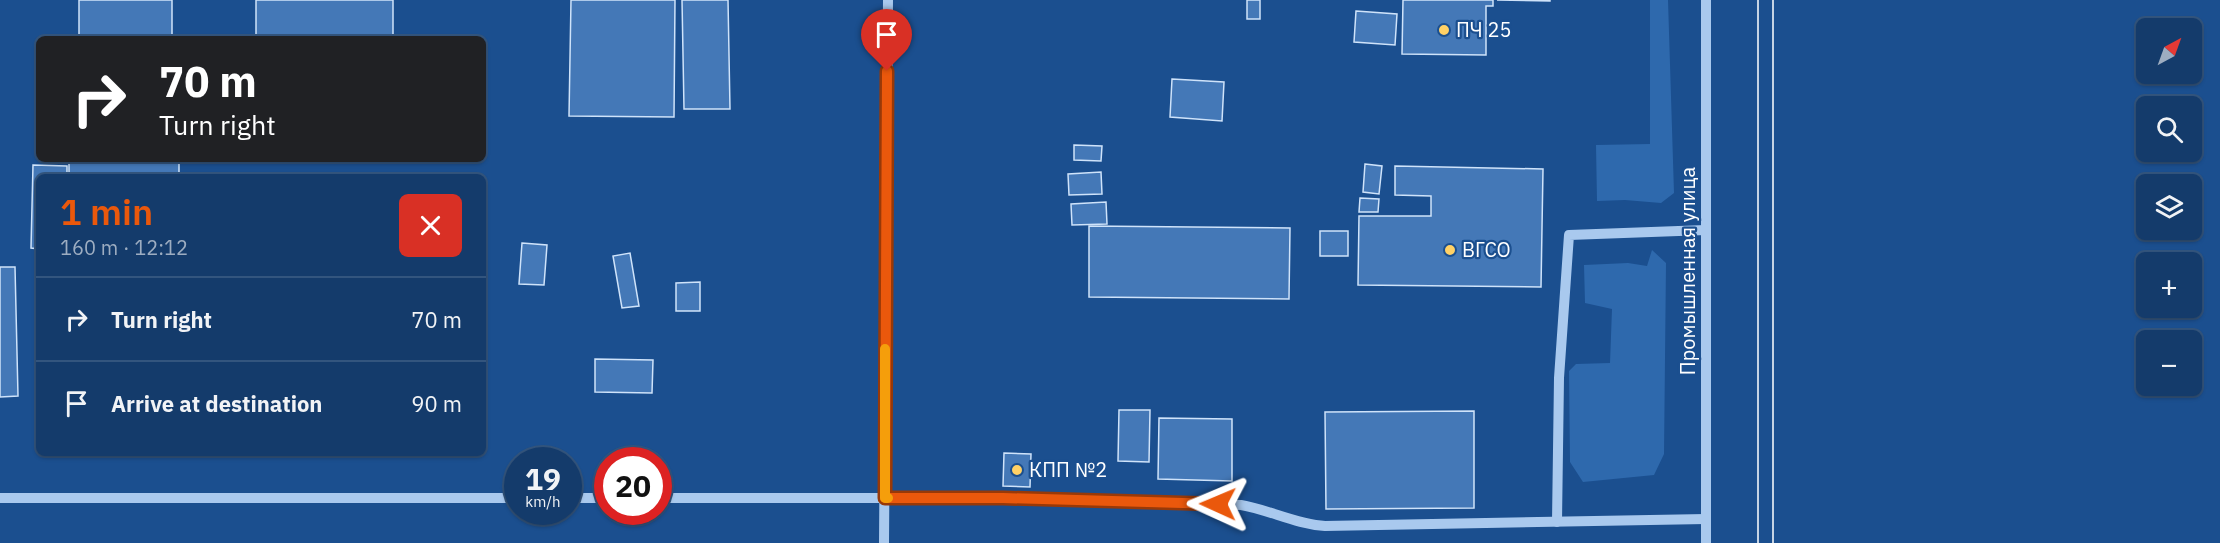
<!DOCTYPE html>
<meta charset="utf-8">
<style>
:root{--surface:#143b6b;--page:#214673;--text:#f1f3f6;--muted:#9dadc1;--line:#33557e;--accent:#ea580c}
body{margin:0;font-family:"IBM Plex Sans",sans-serif;background:var(--page);color:var(--text);height:100vh;display:flex;flex-direction:column;font-size:22px;white-space:nowrap}
*{box-sizing:border-box;margin:0}
p{font-size:20px;color:var(--muted)}
.icon{flex:none;width:33px;height:33px;fill:none;stroke:currentColor;stroke-width:2;stroke-linecap:round;stroke-linejoin:round}
.map{position:relative;flex:1;overflow:hidden}
.sheet{position:absolute;left:36px;top:174px;width:450px;height:282px;display:flex;flex-direction:column;background:var(--surface);border-radius:9px;box-shadow:0 2px 4px #0004,0 0 0 2px var(--line)}
.sheet>*{flex:none}
.banner{position:absolute;left:36px;top:36px;width:450px;height:126px;border-radius:9px;box-shadow:0 2px 4px #0004,0 0 0 2px var(--line);background:#202124;color:#fff;overflow:hidden}
.needle{width:39px;rotate:41deg}
.fabs{position:absolute;left:2136px;top:18px;display:grid;gap:12px}
.fabs a{display:grid;place-items:center;width:66px;height:66px;border-radius:9px;background:var(--surface);box-shadow:0 2px 4px #0004,0 0 0 2px var(--line);font-size:30px}
.speed{position:absolute;left:504px;top:447px;display:flex;gap:12px;font-size:30px;font-weight:700;text-align:center}
.speed>*{display:grid;place-content:center;width:78px;height:78px;border-radius:50%;background:var(--surface);box-shadow:0 2px 4px #0004,0 0 0 2px var(--line);line-height:1}
.speed small{font-size:15px;font-weight:400}
.speed .limit{border:9px solid #d22;background:#fff;color:#111}
.pin{position:absolute;display:grid;place-items:center;width:51px;height:51px;color:#fff;margin:-62px -26px;border-radius:50% 50% 50% 0;rotate:-45deg;box-shadow:0 0 6px #0007}
.pin .icon{rotate:45deg}
.me{position:absolute;width:66px;margin:-33px;rotate:271deg;stroke-linejoin:round;filter:drop-shadow(0 0 4px #0008)}
.turn{display:flex;align-items:center;gap:21px;height:126px;padding:0 24px;font-size:27px}
.turn .icon{width:78px;height:78px;stroke-width:2.5}
.turn b{display:block;font-size:42px;line-height:51px}
.round{display:grid;place-items:center;flex:none;width:63px;height:63px;border-radius:9px;background:var(--page)}
.summary{display:flex;align-items:center;justify-content:space-between;height:102px;padding:0 24px}
h1{font-size:36px;font-weight:600;line-height:45px;color:var(--accent)}
ul{padding:0;list-style:none}
li{display:flex;align-items:center;gap:18px;height:84px;padding:0 24px;border-top:2px solid var(--line)}
li div{flex:1}
li b{display:block;font-size:22px}
li em{font-style:normal}
.map>svg:first-child{display:block}
.green{fill:#2e69ad}
.building{fill:#4478b7;stroke:#cfe3fa;stroke-width:1.5}
.lines{fill:none;stroke-linecap:round;stroke-linejoin:round}
.minor{stroke:#a9c9ee;stroke-width:10}
.tram{stroke:#fff;stroke-width:1.5}
.route-casing{stroke:#983908;stroke-width:15}
.route{stroke:#ea580c;stroke-width:10}
.slow{stroke:#f59e0b;stroke-width:10}
.poi-dot{fill:#ffd166;stroke:#1b4f8f;stroke-width:2}
.labels{text-anchor:middle;stroke-width:4.5;stroke-linejoin:round;paint-order:stroke}
.poi-label{font-size:20px;fill:#fff;stroke:#1b4f8f;text-anchor:start}
.street-label{font-size:20px;fill:#fff;stroke:#1b4f8f}
</style>
<div class="map">
<svg width="2220" height="543" viewBox="0 0 2220 543">
<rect width="100%" height="100%" fill="#1b4f8f"/>
<g class="green">
<path d="M1650,0h18l6,193 -13,10 -36,-3 -28,1 -1,-56 54,-1z"/>
<path d="M1652,250l14,13 -2,191 -10,21 -71,7 -13,-20 -1,-91 7,-7 34,-1 2,-54 -27,-6 -1,-38 44,-2 19,3z"/>
</g>
<g class="building">
<rect x="79" y="0" width="93" height="39"/>
<rect x="256" y="0" width="137" height="39"/>
<path d="M571,0h104l-1,117 -105,-1z"/>
<path d="M682,0h46l2,109h-46z"/>
<rect x="1247" y="0" width="13" height="19"/>
<path d="M1403,0h90v6h-7v49l-84,-1z"/>
<path d="M1497,0h53v1z"/>
<path d="M1356,11l41,3 -2,31 -41,-3z"/>
<path d="M1172,79l52,3 -2,39 -52,-4z"/>
<path d="M1074,145l28,1 -1,15 -27,-1z"/>
<path d="M69,159h110v17l7,1h-117z"/>
<path d="M1365,164l17,2 -3,28 -16,-2z"/>
<path d="M33,165l34,1v11h-28v72l-8,-1z"/>
<path d="M1395,166l148,3 -2,118 -183,-2 1,-69h72v-20l-36,-1z"/>
<path d="M1101,172l1,22 -33,1 -1,-21z"/>
<path d="M1360,198l19,1 -1,13h-19z"/>
<path d="M1106,202l1,22 -35,1 -1,-21z"/>
<path d="M1089,226l201,2 -1,71 -200,-2z"/>
<rect x="1320" y="231" width="28" height="25"/>
<path d="M522,243l25,2 -3,40 -25,-1z"/>
<path d="M630,253l9,53 -17,2 -9,-52z"/>
<path d="M0,267h15l3,129 -18,1z"/>
<path d="M700,282v29h-24v-28z"/>
<path d="M595,359l58,1 -1,33 -57,-1z"/>
<path d="M1119,410h31l-1,52 -31,-1z"/>
<path d="M1474,411v97l-148,1 -1,-97z"/>
<path d="M1159,418l73,1v62l-74,-2z"/>
<path d="M1004,453l27,1 -1,33 -27,-1z"/>
</g>
<g class="lines">
<g class="minor">
<path d="M0,498h518"/>
<path d="M568,498h40"/>
<path d="M658,498h345l238,7c29,5 54,19 84,21l381,-7"/>
<path d="M1557,522l2,-144 10,-143 137,-5"/>
<path d="M884,543l4,-543"/>
<path d="M1706,543v-543"/>
</g>
<g class="tram">
<path d="M1773,0v543"/>
<path d="M1758,543v-543"/>
</g>
</g>
<g class="lines">
<defs>
<path id="route" d="M887,71l-2,427h118l215,6"/>
</defs>
<use href="#route" class="route-casing"/>
<use href="#route" class="route"/>
<path class="slow" d="M885,349v149h3"/>
</g>
<g class="poi-dot">
<circle cx="1444" cy="30" r="6"/>
<circle cx="1450" cy="250" r="6"/>
<circle cx="1017" cy="470" r="6"/>
</g>
<g class="labels">
<g class="poi-label">
<text x="1456" y="37">ПЧ 25</text>
<text x="1462" y="257">ВГСО</text>
<text x="1029" y="477">КПП №2</text>
</g>
<g class="street-label">
<text transform="translate(1688 271) rotate(-90)" y="7">Промышленная улица</text>
</g>
</g>
</svg>
<div class="fabs">
<a><svg class="needle" viewBox="-14 -14 28 28"><path d="M0-13l5 13h-10z" fill="#e53935"/><path d="M0 13l5-13h-10z" fill="#9dadc1"/></svg></a>
<a><svg class="icon" aria-label="search" viewBox="0 0 24 24"><circle cx="10" cy="10" r="6"/><path d="M15 15l6 6"/></svg></a>
<a><svg class="icon" aria-label="layers" viewBox="0 0 24 24"><path d="M12 4l9 5-9 5-9-5zM3 14l9 5 9-5"/></svg></a>
<a>+</a>
<a>−</a>
</div>
<div class="speed"><div>19<small>km/h</small></div><div class="limit">20</div></div>
<div class="pin" style="left:887px;top:71px;background:#d93025"><svg class="icon" aria-label="arrive" viewBox="0 0 24 24"><path d="M6 21V4h12l-3 4 3 4H6"/></svg></div>
<svg class="me" style="left:1218px;top:504px" viewBox="-20 -20 40 40"><path d="M0-17L14 15 0 8-14 15z" fill="#ea580c" stroke="#fff" stroke-width="4"/></svg>
<div class="banner">
<div class="turn"><svg class="icon" aria-label="right" viewBox="0 0 24 24"><path d="M7 20v-9h11M14 6l5 5-5 5"/></svg><div><b>70 m</b>Turn right</div></div>
</div>
<section class="sheet">
<div class="summary"><div><h1>1 min</h1><p>160 m · 12:12</p></div><a class="round" style="background:#d93025;color:#fff"><svg class="icon" aria-label="close" viewBox="0 0 24 24"><path d="M6 6l12 12M18 6L6 18"/></svg></a></div>
<ul>
<li><svg class="icon" aria-label="right" viewBox="0 0 24 24"><path d="M7 20v-9h11M14 6l5 5-5 5"/></svg><div><b>Turn right</b></div><em>70 m</em></li>
<li><svg class="icon" aria-label="arrive" viewBox="0 0 24 24"><path d="M6 21V4h12l-3 4 3 4H6"/></svg><div><b>Arrive at destination</b></div><em>90 m</em></li>
</ul>
</section>
</div>
